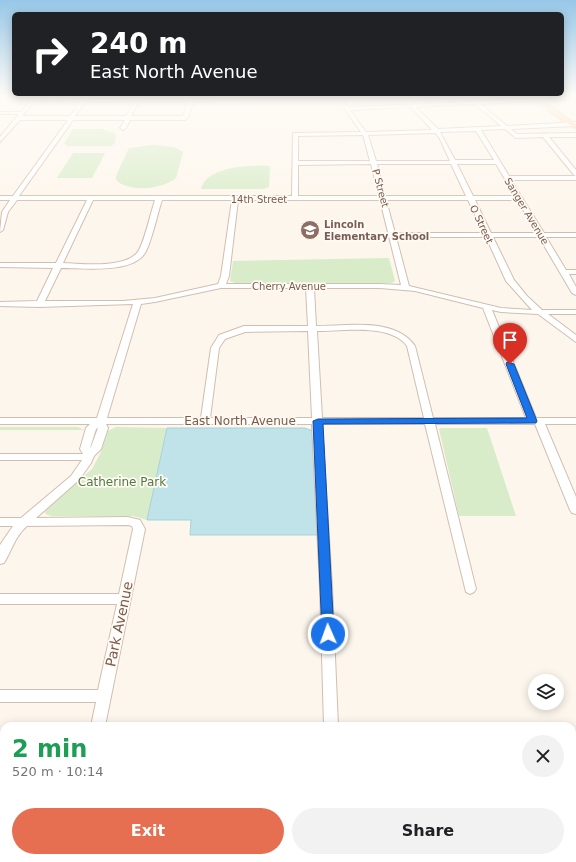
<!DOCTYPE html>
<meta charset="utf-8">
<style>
:root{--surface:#fff;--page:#f2f2f2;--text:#202124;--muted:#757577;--accent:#e76f51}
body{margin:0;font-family:"DejaVu Sans",sans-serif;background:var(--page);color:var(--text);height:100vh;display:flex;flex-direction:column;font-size:15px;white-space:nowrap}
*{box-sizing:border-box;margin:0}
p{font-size:13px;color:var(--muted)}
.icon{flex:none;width:22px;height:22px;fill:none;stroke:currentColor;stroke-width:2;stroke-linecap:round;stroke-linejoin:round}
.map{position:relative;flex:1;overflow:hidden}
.sheet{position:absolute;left:0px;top:722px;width:576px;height:140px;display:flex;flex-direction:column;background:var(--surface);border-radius:12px 12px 0 0;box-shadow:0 2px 10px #0003}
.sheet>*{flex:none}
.hud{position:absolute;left:12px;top:12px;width:552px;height:84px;border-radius:6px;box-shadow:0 2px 10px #0003;background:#202124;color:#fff;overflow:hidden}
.tools{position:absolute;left:528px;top:674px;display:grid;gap:8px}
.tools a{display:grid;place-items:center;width:36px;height:36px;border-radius:50%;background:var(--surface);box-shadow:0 2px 10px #0003;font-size:20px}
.pin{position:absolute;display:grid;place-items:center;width:34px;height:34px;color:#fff;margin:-41px -17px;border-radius:50% 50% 50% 0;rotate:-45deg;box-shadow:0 0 4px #0007}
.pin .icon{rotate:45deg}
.me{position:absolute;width:44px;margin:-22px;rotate:358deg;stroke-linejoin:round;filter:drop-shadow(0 0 3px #0008)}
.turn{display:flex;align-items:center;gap:14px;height:84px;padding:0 12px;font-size:18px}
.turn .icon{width:52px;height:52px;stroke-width:2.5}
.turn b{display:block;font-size:28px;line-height:34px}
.round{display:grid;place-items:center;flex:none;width:42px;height:42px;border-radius:21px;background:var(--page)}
.overview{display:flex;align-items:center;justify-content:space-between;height:68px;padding:0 12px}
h1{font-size:24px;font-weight:700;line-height:30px;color:#1e9e55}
.cta{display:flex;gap:8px;margin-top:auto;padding:8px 12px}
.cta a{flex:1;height:46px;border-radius:24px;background:var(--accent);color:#fff;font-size:16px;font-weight:700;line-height:46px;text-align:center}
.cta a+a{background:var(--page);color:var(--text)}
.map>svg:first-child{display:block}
.green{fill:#d8ecc9}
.water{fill:#bfe3e8;stroke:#a5d3da}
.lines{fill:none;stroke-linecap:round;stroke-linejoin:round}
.minor-casing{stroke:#d1beb0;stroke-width:2}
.major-casing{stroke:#dad1cd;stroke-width:2}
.minor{fill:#fff;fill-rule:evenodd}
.major{fill:#fbd9a5;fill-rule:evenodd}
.route{fill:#1a73e8;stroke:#114b97}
.labels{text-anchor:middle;stroke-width:3.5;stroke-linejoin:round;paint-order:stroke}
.far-street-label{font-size:10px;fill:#7a5c4d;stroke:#fffaf3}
.far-education-label{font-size:10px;font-weight:bold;fill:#785e54;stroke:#fffaf3;text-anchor:start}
.street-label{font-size:12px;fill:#7a5c4d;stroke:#fffaf3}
.park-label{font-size:12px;fill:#537a41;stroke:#fffaf3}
.near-street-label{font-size:14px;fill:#7a5c4d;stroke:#fffaf3}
</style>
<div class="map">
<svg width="576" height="862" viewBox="0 0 576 862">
<rect width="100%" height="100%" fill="#fdf6ec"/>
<g class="green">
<path d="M73,129h29l14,5 -1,9 -4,3h-42l-5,-2z"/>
<path d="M154,145l20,2 9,5 -7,26c-13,11 -47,15 -60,2v-4l13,-28z"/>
<path d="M73,153h32l-13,25h-35z"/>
<path d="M270,166l-1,21 -6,2h-62c5,-23 51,-24 69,-23z"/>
<path d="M389,258l6,23 -3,2h-157l-5,-2 3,-20z"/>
<path d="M0,427h78l6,3h-84z"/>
<path d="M116,427l51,1 -20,92 -14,-4h-81l-7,-2 1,-6 46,-39 9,-17 7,-21z"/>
<path d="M441,428h46l29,88h-57l-20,-87z"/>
</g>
<path class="water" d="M167,428h138l8,3 4,104h-127l1,-15h-44z"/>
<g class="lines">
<defs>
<g id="minor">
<path d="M33,97l103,2v-2h5l-1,2h49l1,-2h4v2l46,-2 -31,5h-16l-5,16 -3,2h-55l-4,8 -3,2 -3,-2 5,-8h-52l-54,76h273l1,-63 68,-1 -25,-35h5l7,10 61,-2 -7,-8h5l7,7 58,-2 2,-2 3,1 99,-4v2l-95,5 26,22 69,-4v4l-65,3 6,5 59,-1v4h-27l27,33v6l-2,-1 -31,-38 -27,1 -11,-9 -24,1 28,46h67v4h-65l33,53h32v4h-30l20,33h10v4h-7l7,13v8l-4,-2 -33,-56h-46l21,43 13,16 15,14h34v4h-28l28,21v7l-38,-28 -37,-2 -9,-2 44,108h40v6h-31l31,73v17l-4,-1 -2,-3 -35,-86h-100l41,165 -2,3 -4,2 -4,-2 -41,-168h-103l10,163 6,139h-14l-4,-139 -8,-163h-206l2,4 -7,21 -7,7 -3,7 -12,17 -43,38 92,-1 12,3 5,9 -40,197h-14l5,-24h-96v-12h98l19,-86h-117v-10h119l14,-65 -1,-3 -4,-1 -101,1c-12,10 -15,24 -23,37l-4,1v-19l13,-19h-13v-8h21l50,-42 11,-16h-82v-6h83l-3,-5 6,-21 4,-4h-90v-6h97l36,-114 -94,3 -39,-1v-4l37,-1 16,-33 -53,-1v-4h56l31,-63h-70l-9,12 -5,18 -3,2 2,-20 8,-12h-10v-4h13l55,-76h-48l-20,22v-5l19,-23h-19v-2h21zM35,101l45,1 -10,14h-48zM85,102h49l-8,14h-51zM139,102h49l-5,14h-52zM475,104l26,22 -63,3 -22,-22zM411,107l21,23 -66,2 -16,-22zM476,131l18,29h-39l-15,-28zM435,133l4,4 11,24h-74l-8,-26zM363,135l7,26h-72v-25zM371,164l8,32h-81v-31zM377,164h74l15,32h-81zM457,164h39l19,32h-42zM93,200h62c-5,15 -9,36 -16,50 -10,19 -58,14 -76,13zM162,200h70l-11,76 -3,8 -63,14 -32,3h-78l16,-33c22,0 71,6 84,-15 6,-9 13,-41 17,-53zM238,200h142l21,85 -21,-1h-154l3,-8zM386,200h82l16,33h-89zM475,200h42l20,33h-46zM396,237h90l20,44 26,29 -31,-2 -92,-22zM221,288h85l2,38h-64l-25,9 -8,13 -10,70h-94l34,-114 14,-2zM314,288h66l35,3 68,17 43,110h-93l-18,-72c-20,-29 -68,-20 -99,-20zM308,331l4,87h-102l9,-70 6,-9 20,-7zM317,331c24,0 74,-8 90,15l17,72h-102zM98,428l-7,19 -1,1 6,-19z"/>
<rect x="0" y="810" width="4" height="16"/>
<rect x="328" y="858" width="16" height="4"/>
</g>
<path id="major" d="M530,97h7l39,27v4l-15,-8z"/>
</defs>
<use href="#minor" class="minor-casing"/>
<use href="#major" class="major-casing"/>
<use href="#minor" class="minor"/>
<use href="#major" class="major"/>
</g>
<linearGradient id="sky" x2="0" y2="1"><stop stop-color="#97c7e8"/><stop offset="0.44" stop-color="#fefbf6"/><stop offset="1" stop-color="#fefbf6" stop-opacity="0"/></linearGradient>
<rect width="576" height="218" fill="url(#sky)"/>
<path class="route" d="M507,362l7,2 23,57 -1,2 -213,1 11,210 -2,3 -4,1 -5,-1 -1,-3 -9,-213 5,-2 209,-1 -21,-54z"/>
<defs>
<symbol id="school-disc" viewBox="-11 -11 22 22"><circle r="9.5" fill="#8d6e63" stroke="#fffaf3"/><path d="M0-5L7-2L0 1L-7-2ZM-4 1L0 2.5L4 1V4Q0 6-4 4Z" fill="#fff"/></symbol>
</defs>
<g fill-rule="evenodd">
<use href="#school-disc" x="299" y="219" width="22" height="22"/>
</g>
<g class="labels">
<g class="far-street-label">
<text transform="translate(381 188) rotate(75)" y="4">P Street</text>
<text x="259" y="203">14th Street</text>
<text transform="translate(527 211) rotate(59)" y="4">Sanger Avenue</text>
<text transform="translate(482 224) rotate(65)" y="4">O Street</text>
<text x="289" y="290">Cherry Avenue</text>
</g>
<g class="far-education-label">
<text x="324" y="228">Lincoln<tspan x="324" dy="12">Elementary School</tspan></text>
</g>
<g class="street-label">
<text x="240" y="425">East North Avenue</text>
</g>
<g class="park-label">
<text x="122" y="486">Catherine Park</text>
</g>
<g class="near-street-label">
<text transform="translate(119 624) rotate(-78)" y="5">Park Avenue</text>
</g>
</g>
</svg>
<div class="tools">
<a><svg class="icon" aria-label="layers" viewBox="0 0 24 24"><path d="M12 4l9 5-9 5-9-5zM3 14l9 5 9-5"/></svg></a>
</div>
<div class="pin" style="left:510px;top:364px;background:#d93025"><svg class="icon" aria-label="arrive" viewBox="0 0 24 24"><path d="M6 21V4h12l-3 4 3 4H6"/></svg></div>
<svg class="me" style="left:328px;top:634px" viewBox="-20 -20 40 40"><circle r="17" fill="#1a73e8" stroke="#fff" stroke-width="3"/><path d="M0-11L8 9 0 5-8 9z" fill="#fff"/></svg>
<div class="hud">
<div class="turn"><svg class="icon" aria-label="right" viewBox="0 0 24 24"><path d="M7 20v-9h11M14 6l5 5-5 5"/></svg><div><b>240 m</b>East North Avenue</div></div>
</div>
<section class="sheet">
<div class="overview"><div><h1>2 min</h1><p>520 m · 10:14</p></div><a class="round"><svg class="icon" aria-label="close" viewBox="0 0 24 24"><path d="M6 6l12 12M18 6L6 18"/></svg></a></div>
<div class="cta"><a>Exit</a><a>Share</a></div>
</section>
</div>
